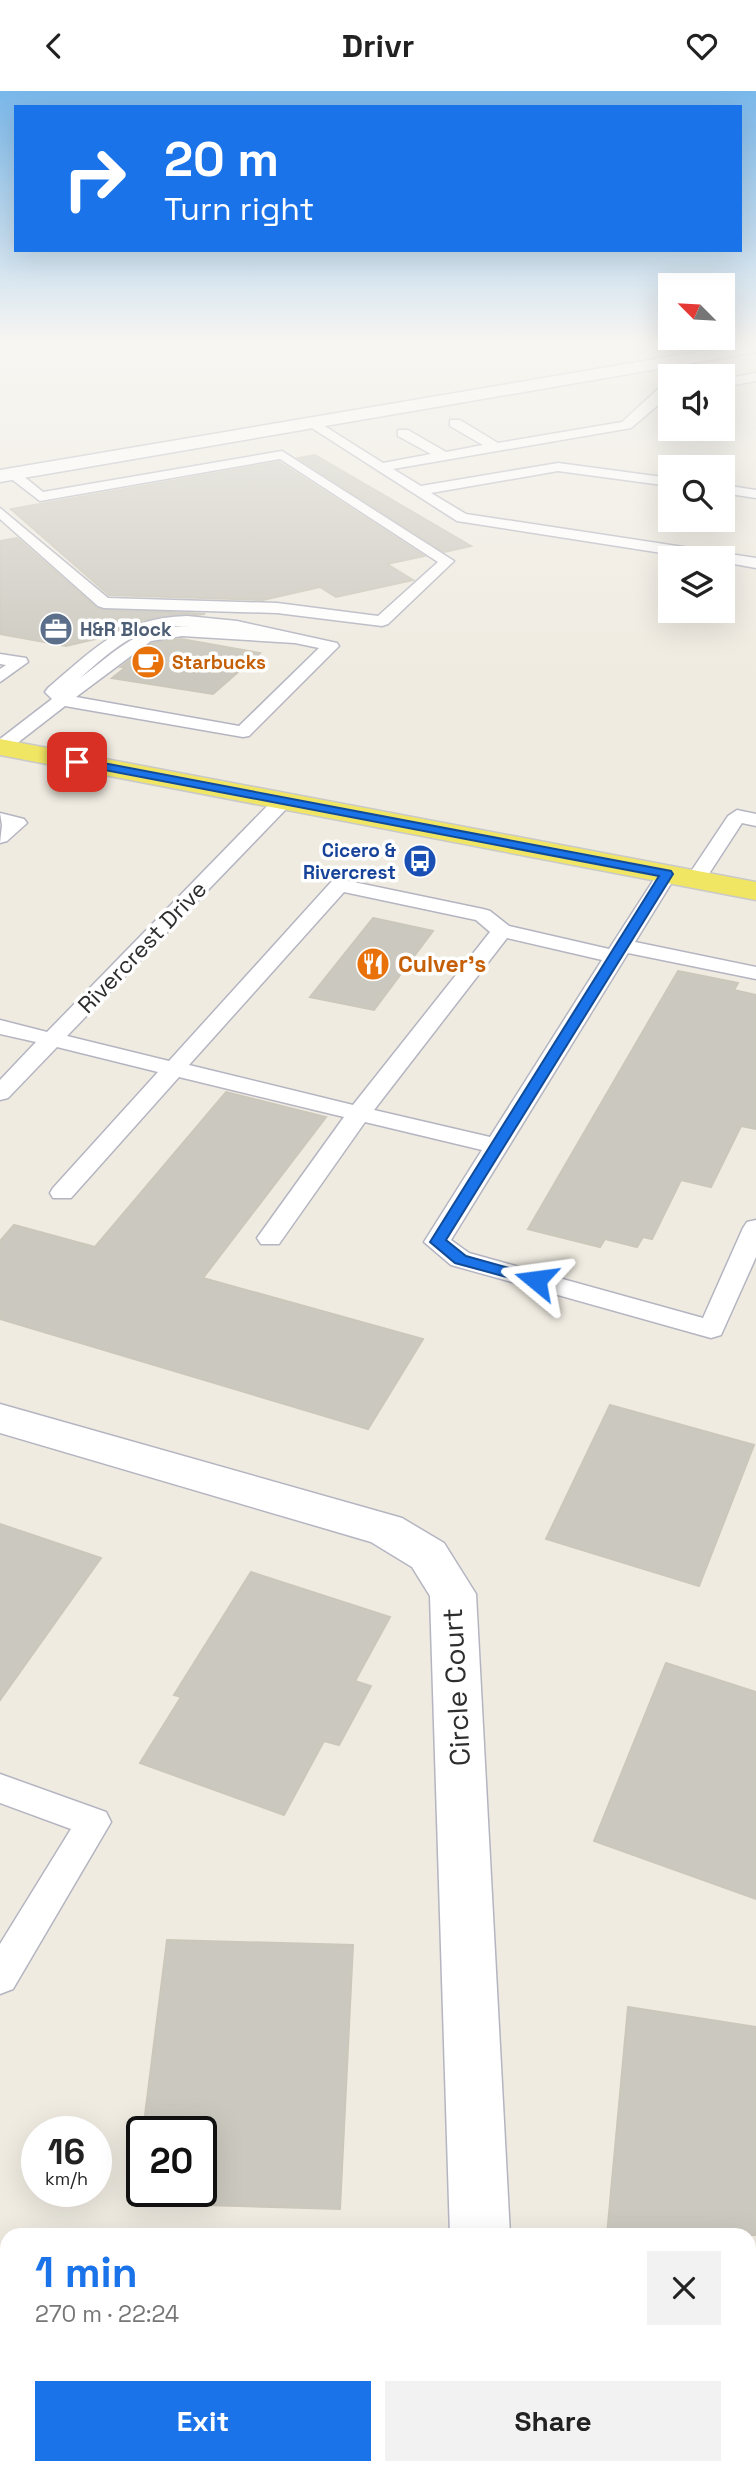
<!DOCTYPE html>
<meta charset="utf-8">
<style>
:root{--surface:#fff;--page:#f2f2f2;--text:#222;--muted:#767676;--accent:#1a73e8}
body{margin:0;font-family:"Space Grotesk",sans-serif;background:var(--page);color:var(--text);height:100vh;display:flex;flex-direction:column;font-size:26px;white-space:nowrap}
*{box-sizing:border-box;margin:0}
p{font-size:23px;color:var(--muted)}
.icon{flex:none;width:38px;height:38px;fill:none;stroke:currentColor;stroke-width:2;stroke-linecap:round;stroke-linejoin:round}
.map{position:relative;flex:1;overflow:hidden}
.sheet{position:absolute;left:0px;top:2137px;width:756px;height:247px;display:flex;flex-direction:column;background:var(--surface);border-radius:21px 21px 0 0;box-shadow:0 7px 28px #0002}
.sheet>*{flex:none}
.guide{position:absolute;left:14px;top:14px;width:728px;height:147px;border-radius:0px;box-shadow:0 7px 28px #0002;background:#1a73e8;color:#fff;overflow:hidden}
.needle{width:46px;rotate:294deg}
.fabs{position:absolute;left:658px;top:182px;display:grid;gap:14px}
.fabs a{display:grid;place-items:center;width:77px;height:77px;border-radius:0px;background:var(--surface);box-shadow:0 7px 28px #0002;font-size:35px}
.speed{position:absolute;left:21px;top:2025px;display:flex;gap:14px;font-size:35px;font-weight:700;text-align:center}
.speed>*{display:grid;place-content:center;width:91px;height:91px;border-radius:50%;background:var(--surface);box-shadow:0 7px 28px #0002;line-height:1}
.speed small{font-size:18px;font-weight:400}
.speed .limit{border:4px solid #111;border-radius:10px;background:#fff;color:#111}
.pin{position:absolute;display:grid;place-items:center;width:60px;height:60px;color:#fff;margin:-30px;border-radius:14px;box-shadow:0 4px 10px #0006}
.me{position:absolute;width:77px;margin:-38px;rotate:286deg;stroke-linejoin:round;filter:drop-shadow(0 0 5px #0008)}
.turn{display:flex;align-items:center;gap:24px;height:147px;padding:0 35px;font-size:32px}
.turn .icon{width:91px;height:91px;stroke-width:2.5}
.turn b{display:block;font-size:49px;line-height:60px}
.round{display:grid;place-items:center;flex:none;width:74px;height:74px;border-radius:0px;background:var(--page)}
.headline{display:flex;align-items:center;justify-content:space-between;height:119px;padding:0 35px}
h1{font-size:42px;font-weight:700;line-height:52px;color:var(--accent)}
.button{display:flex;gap:14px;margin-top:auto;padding:14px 35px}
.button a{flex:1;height:80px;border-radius:0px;background:var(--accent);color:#fff;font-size:28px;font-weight:700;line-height:80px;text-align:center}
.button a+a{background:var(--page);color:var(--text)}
header{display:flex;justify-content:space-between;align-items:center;height:91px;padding:0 35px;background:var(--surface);font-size:32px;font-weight:700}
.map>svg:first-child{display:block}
.building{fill:#cbc9bf;stroke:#cbc7ba;stroke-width:2}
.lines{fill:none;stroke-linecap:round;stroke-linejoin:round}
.service-casing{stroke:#b4b5c1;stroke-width:3}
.minor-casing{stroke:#b4b5c1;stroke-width:3}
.tertiary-casing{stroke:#b4b5c1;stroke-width:3}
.primary-casing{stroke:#c9c9c9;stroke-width:3}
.service{fill:#fff;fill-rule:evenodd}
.minor{fill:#fff;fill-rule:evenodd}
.tertiary{fill:#fff;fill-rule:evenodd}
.primary{fill:#f1e564;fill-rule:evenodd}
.route{fill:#1a73e8;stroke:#114b97;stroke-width:2}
.labels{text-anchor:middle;stroke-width:7;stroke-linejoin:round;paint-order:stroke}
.far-service-label{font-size:19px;font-weight:bold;fill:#4e5e75;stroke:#fff;text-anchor:start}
.far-food-label{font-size:19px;font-weight:bold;fill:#c56008;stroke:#fff;text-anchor:start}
.far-transit-label{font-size:19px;font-weight:bold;fill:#164399;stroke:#fff;text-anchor:end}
.street-label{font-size:23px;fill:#2e2e2e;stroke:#fff}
.food-label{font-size:23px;font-weight:bold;fill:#c56008;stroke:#fff;text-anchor:start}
.near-street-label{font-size:28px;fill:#2e2e2e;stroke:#fff}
</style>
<header><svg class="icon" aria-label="back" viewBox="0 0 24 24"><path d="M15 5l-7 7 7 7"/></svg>Drivr<svg class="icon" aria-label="heart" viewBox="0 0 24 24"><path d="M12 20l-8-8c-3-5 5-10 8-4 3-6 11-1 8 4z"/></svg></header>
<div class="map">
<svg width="756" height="2382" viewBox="0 0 756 2382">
<rect width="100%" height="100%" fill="#efebe1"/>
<g class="building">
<path d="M315,364l156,91 -27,6 -146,-94z"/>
<path d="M279,371l145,94 -37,8 26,16 -77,17 -16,-10 -57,13 -154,-5 -98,-86z"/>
<path d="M17,447l80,70 108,6 -62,6 -35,16 -42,10 -66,-12v-93z"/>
<path d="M181,548l79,14 -47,41 -101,-16 14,-11h-5l31,-24z"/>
<path d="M373,827l60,13 -59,79 -64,-13z"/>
<path d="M678,880l60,12 -4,7 22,5v134l-15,-3 -30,61 -30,-7 -29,59 -9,-2 -6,10 -32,-8 -5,8 -72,-18z"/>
<path d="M226,1001l100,25 -123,161 220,61 -55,90 -368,-110v-78l14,-16 81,22z"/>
<path d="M610,1314l144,40 -55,141 -153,-47z"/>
<path d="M0,1433l101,34 -101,142z"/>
<path d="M251,1481l139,45 -35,64 16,5 -32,59 -15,-4 -40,74 -144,-52 41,-66 -7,-2z"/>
<path d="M666,1572l90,29v207l-162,-58z"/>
<path d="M167,1849l186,5 -13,264 -206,-6 8,-60v48h59v-60h-58z"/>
<path d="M628,1916l128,20v208h-149z"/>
</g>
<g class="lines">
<defs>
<g id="service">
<path d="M756,282v8l-33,6v-8z"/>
<path d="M670,296v8l-39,33 -238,41 28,17 137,-23 112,15v8l-112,-15 -127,22 35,21 290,44v10l-33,-6v-4h-29l-237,-37 -153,-98 11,-3 68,43 48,-9 -33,-18v-6h10l38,22 37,-7 -33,-19v-6h10l38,23 124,-21 35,-32z"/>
<path d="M282,360l172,110 -66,63 -6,2 -105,-13 -173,-5 -6,-2 -98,-87v-11l108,90 169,5 101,13 60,-54 -158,-103 -240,42 -35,-27 12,-3 26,21z"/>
<path d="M723,394l33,5v8l-33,-5z"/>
<path d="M187,525l50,5 100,22 2,3 -90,90 -6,1 -178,-31 -58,45 -7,1v-13l52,-40 -7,-7 3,-4c47,-40 73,-70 139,-72zM164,535h31c-58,-1 -73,21 -116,53 26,-23 50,-46 85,-53zM182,545l113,7 24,5 -80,78 -163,-29 75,-56z"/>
<path d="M0,563l26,4 2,4 -28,20v-13l6,-4 -6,-1z"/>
<path d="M283,704l7,2 2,4 -2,4 -223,231 102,25 163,-180 7,-2 144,30 7,2 19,15 100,23 51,-79h14l3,4 -42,68 121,25v12l-128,-26 -177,287 18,13 234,65 40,-90 4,-6 9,-2v37l-35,78 -10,3 -260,-73 -27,-23 58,-92 -117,-28 -86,122h-18l-4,-6 87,-121 -165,-40 -108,121h-18l-3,-5 3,-5 105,-116 -101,-25 -49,51 -8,2v-20l36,-38 -36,-8v-14l47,12 229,-235zM344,801l132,28 14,12 -137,173 -164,-40zM507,847l95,22 -112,177 -116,-27z"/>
<path d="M737,719l19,4v12l-14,-3 -39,60h-14l-3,-4 42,-63z"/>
<path d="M0,722l24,6 3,4 -20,18 -7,2 2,-18z"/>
<path d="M0,1683l106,38 5,10 -98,167 -13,5v-50l71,-115 -71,-26z"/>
</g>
<g id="minor">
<path d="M0,1313l402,114 42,25 32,51 34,641h-60l-20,-639 -18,-29 -41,-25 -371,-109z"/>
<rect x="458" y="2376" width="66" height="6"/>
</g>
<path id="tertiary" d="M756,251v10l-756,130v-12z"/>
<path id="primary" d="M0,648l756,143v18l-756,-145z"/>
</defs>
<use href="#service" class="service-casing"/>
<use href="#minor" class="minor-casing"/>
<use href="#tertiary" class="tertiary-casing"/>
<use href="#primary" class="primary-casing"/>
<use href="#service" class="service"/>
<use href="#minor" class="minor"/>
<use href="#tertiary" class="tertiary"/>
<use href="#primary" class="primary"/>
</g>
<linearGradient id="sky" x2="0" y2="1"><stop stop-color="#7ab8eb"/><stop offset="0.43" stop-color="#f8f6f2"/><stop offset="1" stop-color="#f8f6f2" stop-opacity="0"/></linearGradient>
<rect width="756" height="584" fill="url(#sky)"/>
<path class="route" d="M77,667l594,113 2,3 -227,366 20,16 75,21v7l-5,1 -81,-22 -25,-21 229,-366 -586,-112v-5z"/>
<defs>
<symbol id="office-disc" viewBox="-11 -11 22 22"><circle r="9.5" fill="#5c6f8a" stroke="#fff"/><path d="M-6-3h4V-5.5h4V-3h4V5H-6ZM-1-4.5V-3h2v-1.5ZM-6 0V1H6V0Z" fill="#fff"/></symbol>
<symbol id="cafe-disc" viewBox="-11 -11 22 22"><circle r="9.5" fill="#e8710a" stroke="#fff"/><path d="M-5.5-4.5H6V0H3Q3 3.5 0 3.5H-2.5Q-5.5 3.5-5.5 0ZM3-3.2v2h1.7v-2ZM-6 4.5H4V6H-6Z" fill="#fff"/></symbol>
<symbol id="bus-disc" viewBox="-11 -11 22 22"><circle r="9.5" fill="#1a4fb4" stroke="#fff"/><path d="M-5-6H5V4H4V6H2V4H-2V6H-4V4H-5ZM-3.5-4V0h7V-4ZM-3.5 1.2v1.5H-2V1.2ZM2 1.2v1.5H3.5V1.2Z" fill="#fff"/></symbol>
<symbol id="restaurant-disc" viewBox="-11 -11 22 22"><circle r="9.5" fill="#e8710a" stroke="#fff"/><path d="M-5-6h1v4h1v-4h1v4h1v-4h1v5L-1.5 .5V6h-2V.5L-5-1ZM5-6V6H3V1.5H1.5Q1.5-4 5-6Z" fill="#fff"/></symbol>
</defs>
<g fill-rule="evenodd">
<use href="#office-disc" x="37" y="519" width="38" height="38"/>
<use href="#cafe-disc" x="129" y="552" width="38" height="38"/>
<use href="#bus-disc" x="401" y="751" width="38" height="38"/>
<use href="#restaurant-disc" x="354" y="854" width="38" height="38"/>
</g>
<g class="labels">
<g class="far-service-label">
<text x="80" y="545">H&amp;R Block</text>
</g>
<g class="far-food-label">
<text x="172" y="578">Starbucks</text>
</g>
<g class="far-transit-label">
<text x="396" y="766">Cicero &amp;<tspan x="396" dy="22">Rivercrest</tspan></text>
</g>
<g class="street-label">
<text transform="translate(142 856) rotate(-46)" y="8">Rivercrest Drive</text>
</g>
<g class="food-label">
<text x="398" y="881">Culver's</text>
</g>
<g class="near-street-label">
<text transform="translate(456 1596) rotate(-93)" y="10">Circle Court</text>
</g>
</g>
</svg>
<div class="fabs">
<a><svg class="needle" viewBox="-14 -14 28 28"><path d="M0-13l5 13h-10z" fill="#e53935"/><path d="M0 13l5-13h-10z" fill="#767676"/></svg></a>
<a><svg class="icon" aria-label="sound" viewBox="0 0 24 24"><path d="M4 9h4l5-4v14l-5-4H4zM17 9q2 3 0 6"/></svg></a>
<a><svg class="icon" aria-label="search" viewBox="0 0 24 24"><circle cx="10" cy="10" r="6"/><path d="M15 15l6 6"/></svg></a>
<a><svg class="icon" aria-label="layers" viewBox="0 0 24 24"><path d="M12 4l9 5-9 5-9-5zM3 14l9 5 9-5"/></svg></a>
</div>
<div class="speed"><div>16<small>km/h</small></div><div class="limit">20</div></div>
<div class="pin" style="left:77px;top:671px;background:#d93025"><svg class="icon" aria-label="arrive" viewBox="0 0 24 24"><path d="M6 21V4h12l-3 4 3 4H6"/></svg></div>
<svg class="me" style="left:536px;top:1189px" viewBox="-20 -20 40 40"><path d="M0-17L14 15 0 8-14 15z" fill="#1a73e8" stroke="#fff" stroke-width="4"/></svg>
<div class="guide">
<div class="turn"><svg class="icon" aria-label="right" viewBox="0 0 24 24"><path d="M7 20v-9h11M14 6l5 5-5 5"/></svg><div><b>20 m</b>Turn right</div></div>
</div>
<section class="sheet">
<div class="headline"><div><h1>1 min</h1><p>270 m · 22:24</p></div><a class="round"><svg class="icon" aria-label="close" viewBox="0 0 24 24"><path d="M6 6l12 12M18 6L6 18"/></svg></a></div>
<div class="button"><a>Exit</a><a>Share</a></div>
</section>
</div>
